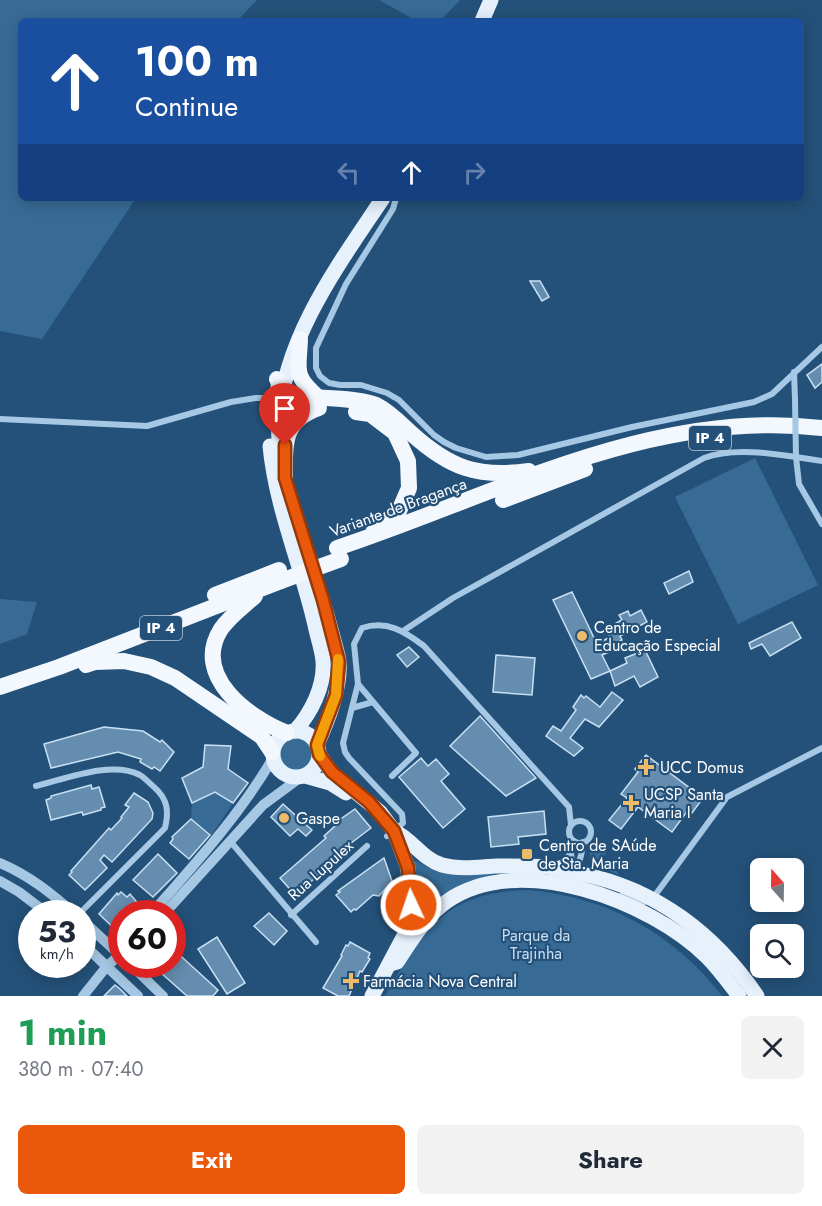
<!DOCTYPE html>
<meta charset="utf-8">
<style>
:root{--surface:#fff;--page:#f2f2f3;--text:#1f2937;--muted:#747a83;--accent:#ea580c}
body{margin:0;font-family:Jost,sans-serif;background:var(--page);color:var(--text);height:100vh;display:flex;flex-direction:column;font-size:22px;white-space:nowrap}
*{box-sizing:border-box;margin:0}
p{font-size:20px;color:var(--muted)}
.icon{flex:none;width:33px;height:33px;fill:none;stroke:currentColor;stroke-width:2;stroke-linecap:round;stroke-linejoin:round}
.map{position:relative;height:996px;overflow:hidden}
.drawer{display:flex;flex-direction:column;background:var(--surface);flex:1}
.drawer>*{flex:none}
.guide{position:absolute;left:18px;top:18px;width:786px;height:183px;border-radius:9px;box-shadow:0 3px 15px #0003;background:#1a4fa0;color:#fff;overflow:hidden}
.needle{width:39px;rotate:340deg}
.tools{position:absolute;left:750px;top:858px;display:grid;gap:12px}
.tools a{display:grid;place-items:center;width:54px;height:54px;border-radius:9px;background:var(--surface);box-shadow:0 3px 15px #0003;font-size:30px}
.speed{position:absolute;left:18px;top:900px;display:flex;gap:12px;font-size:30px;font-weight:700;text-align:center}
.speed>*{display:grid;place-content:center;width:78px;height:78px;border-radius:50%;background:var(--surface);box-shadow:0 3px 15px #0003;line-height:1}
.speed small{font-size:15px;font-weight:400}
.speed .limit{border:9px solid #d22;background:#fff;color:#111}
.pin{position:absolute;display:grid;place-items:center;width:51px;height:51px;color:#fff;margin:-62px -26px;border-radius:50% 50% 50% 0;rotate:-45deg;box-shadow:0 0 6px #0007}
.pin .icon{rotate:45deg}
.me{position:absolute;width:66px;margin:-33px;rotate:357deg;stroke-linejoin:round;filter:drop-shadow(0 0 4px #0008)}
.turn{display:flex;align-items:center;gap:21px;height:126px;padding:0 18px;font-size:27px}
.turn .icon{width:78px;height:78px;stroke-width:2.5}
.turn b{display:block;font-size:42px;line-height:51px}
.lanes{display:flex;align-items:center;height:57px;padding:0 18px;background:#0003;justify-content:center;gap:30px;direction:ltr}
.lanes .off{opacity:.35}
.round{display:grid;place-items:center;flex:none;width:63px;height:63px;border-radius:9px;background:var(--page)}
.overview{display:flex;align-items:center;justify-content:space-between;height:102px;padding:0 18px}
h1{font-size:36px;font-weight:700;line-height:45px;color:#1e9e55}
.cta{display:flex;gap:12px;margin-top:auto;padding:12px 18px}
.cta a{flex:1;height:69px;border-radius:9px;background:var(--accent);color:#fff;font-size:24px;font-weight:700;line-height:69px;text-align:center}
.cta a+a{background:var(--page);color:var(--text)}
.map>svg:first-child{display:block}
.green{fill:#376b96}
.building{fill:#658daf;stroke:#c8e0f3;stroke-width:1.5}
.lines{fill:none;stroke-linecap:round;stroke-linejoin:round}
.minor{stroke:#a6c8e4;stroke-width:6}
.tertiary{stroke:#a6c8e4;stroke-width:10}
.primary{stroke:#e6f1fc;stroke-width:15}
.trunk{stroke:#f2f8fe;stroke-width:16}
.minor-bridge{stroke:#a6c8e4;stroke-width:6}
.trunk-bridge{stroke:#f2f8fe;stroke-width:16}
.route-casing{stroke:#983908;stroke-width:15}
.route{stroke:#ea580c;stroke-width:10}
.slow{stroke:#f59e0b;stroke-width:10}
.poi-dot{fill:#eebb6a;stroke:#245179;stroke-width:2}
.labels{text-anchor:middle;stroke-width:4.5;stroke-linejoin:round;paint-order:stroke}
.shield{fill:#245179;stroke:#bdcbd7;stroke-width:1.5}
.shield-label{font-size:15px;font-weight:bold;fill:#fff}
.street-label{font-size:16px;fill:#fff;stroke:#245179}
.poi-label{font-size:16px;fill:#fff;stroke:#245179;text-anchor:start}
.park-label{font-size:16px;fill:#c8e0f3;stroke:#245179}
</style>
<div class="map">
<svg width="822" height="996" viewBox="0 0 822 996">
<rect width="100%" height="100%" fill="#245179"/>
<g class="green">
<path d="M0,0h257l-20,21h-216v177h115l-94,141 -42,-8z"/>
<path d="M379,0h81l-20,21h-23z"/>
<path d="M755,458l63,127 -80,39 -63,-127z"/>
<path d="M0,599l37,3 -10,32 -27,10z"/>
<circle cx="295" cy="755" r="18"/>
<path d="M215,792l18,11 -22,33 -20,-17 1,-16z"/>
<path d="M596,848l10,5 -3,5 17,17 -28,-10 -2,-4v-9z"/>
<path d="M416,861c7,3 14,8 22,10 20,8 41,3 62,1l-21,8 -54,33 -7,-1 -3,-3 -2,-47z"/>
<path d="M528,890c77,6 147,44 194,106h-337c38,-66 60,-104 143,-106z"/>
</g>
<g class="building">
<path d="M530,281h10l9,16 -7,4z"/>
<path d="M822,364v18l-7,6 -8,-13z"/>
<path d="M689,571l4,11 -24,12 -5,-11z"/>
<path d="M572,592l25,52 13,-7 -2,-4 8,-4 -2,-5 8,-4 -3,-5 9,-4 2,5 11,-6 6,12 -27,14 2,4 -8,4 2,5 -14,6 8,16 -19,8 -38,-79z"/>
<path d="M792,622l9,16 -31,18 -8,-12 -11,5 -2,-6z"/>
<path d="M409,647l10,10 -12,10 -10,-12z"/>
<path d="M645,650l13,27 -18,10 -6,-11 -19,10 -5,-15 17,-8 -2,-5z"/>
<path d="M496,655l39,3 -3,37 -39,-3z"/>
<path d="M612,692l11,8 -24,27 -14,-8 -15,19 13,10 -9,8 -28,-20 7,-10 8,5 15,-21 -3,-3 8,-12 3,3 2,-2 14,11z"/>
<path d="M480,716l56,62 -30,18 -56,-50z"/>
<path d="M104,727l39,4 17,11 2,-2 12,12 -14,19 -6,-4 -2,2 -12,-7 1,-3 -23,-7 -67,16 -7,-24z"/>
<path d="M205,745l26,1 -3,23 20,14 -15,20 -18,-11 -23,11 -10,-25 21,-11z"/>
<path d="M646,755l57,43 -11,15 -4,-3 -16,22 -34,-25 -17,22 -12,-9 18,-22 -6,-4 17,-22 -3,-3z"/>
<path d="M421,758l7,8 8,-7 13,15 -8,7 24,28 -22,19 -44,-51z"/>
<path d="M91,785l1,4 7,-2 6,20 -4,1v2l-18,5 -1,-3 -31,8 -5,-20 5,-2v-2z"/>
<path d="M134,793l14,9 5,11 -1,6 -40,43 -8,-7 -4,5 7,8 -22,22 -16,-15 3,-3 -1,-1 38,-43 2,2 11,-12 -1,-1 8,-10 -4,-2z"/>
<path d="M283,804l29,26 -6,6 -8,-7 -8,7 -19,-19z"/>
<path d="M355,809l16,19 -33,25 3,3 -46,39 -15,-17 46,-40 -2,-2 12,-11 -1,-2z"/>
<path d="M544,811l2,23 -28,3 1,7 -28,3 -3,-30z"/>
<path d="M191,819l19,16 -21,24 -19,-16 3,-4 -1,-2z"/>
<path d="M158,854l19,19 -24,24 -20,-17z"/>
<path d="M384,858l8,23 -13,15 -6,-1 -17,15 -2,-1 -3,3 -15,-17 4,-3 -2,-1z"/>
<path d="M121,892l6,5 3,-3 11,13 -6,7h-13v22l-23,-22 18,-21 1,2z"/>
<path d="M269,913l18,18 -13,14 -20,-19z"/>
<path d="M217,937l28,46 -18,11 -29,-45z"/>
<path d="M350,942l20,11 -2,5 2,1 -8,13 -2,-1 -11,25h-11l-15,-8 19,-32 -1,-1 5,-10 2,1z"/>
<path d="M172,948l46,42 -5,6h-26l-36,-32h21z"/>
<path d="M115,985l4,3 8,8h-23z"/>
</g>
<g class="lines">
<g class="minor">
<path d="M396,198l-3,11 -47,75 -30,64v20l4,8 9,7 11,2h21l26,8 12,7 35,35 10,7 12,6 30,9 32,-2 114,-28 122,-25 18,-8 50,-47"/>
<path d="M794,372l1,28"/>
<path d="M0,419l147,7 84,-24 25,-4h22"/>
<path d="M796,457l3,27 23,40"/>
<path d="M403,631l50,-33 251,-140c34,-13 83,-2 118,3"/>
<path d="M358,684l58,69 -24,23"/>
<path d="M352,708l21,-6"/>
<path d="M36,786c29,-7 76,-26 104,-11 5,3 9,8 14,12 14,12 15,25 11,41l-86,86"/>
<circle cx="580" cy="832" r="11"/>
<path d="M387,836l16,-13 -1,-9 -53,-56 -4,-6 -2,-9 15,-59 -4,-40 8,-16c25,-8 42,3 62,18l145,161 2,18"/>
<path d="M230,841l86,101"/>
<path d="M555,866l10,-6 6,-7"/>
<path d="M573,870l-2,-17 3,-12"/>
<path d="M553,877c22,2 29,-16 30,-35"/>
<path d="M622,895l20,8 11,-5 74,-101 95,-49"/>
<path d="M291,915l76,-69"/>
</g>
<g class="tertiary">
<path d="M0,863c29,12 52,31 75,51"/>
<path d="M0,881l19,11 29,22"/>
<path d="M151,914c44,-50 88,-98 122,-156"/>
<path d="M164,914l99,-109 38,-28"/>
<path d="M82,920l40,37"/>
<path d="M82,943l56,53"/>
<path d="M130,964l33,32"/>
<path d="M83,996l24,-30 15,-13"/>
</g>
<g class="primary">
<path d="M482,21l9,-21"/>
<path d="M270,446c6,62 31,118 45,179 2,11 7,24 8,36 2,25 -12,52 -28,70"/>
<circle cx="296" cy="754" r="23"/>
<path d="M317,745c11,-25 24,-56 22,-84 -2,-11 -6,-24 -9,-35 -17,-65 -56,-141 -51,-207 5,-82 60,-155 104,-221"/>
<path d="M319,754l13,19 48,39 14,19 14,37 2,37 -4,27 -34,64"/>
<path d="M305,776l25,7 16,10"/>
<path d="M394,831c18,8 28,28 48,34 18,5 36,2 54,1 17,0 34,0 50,1 12,1 25,4 36,7 74,15 133,60 175,122"/>
<path d="M390,964l7,-2c14,-21 28,-45 49,-60 72,-52 205,-1 261,55 12,12 22,26 32,39"/>
</g>
<g class="trunk">
<path d="M300,339c-1,31 -8,36 19,59"/>
<path d="M277,379l2,4 -1,9 11,13"/>
<path d="M271,409l10,-11 8,-2c21,1 70,2 87,9 14,7 24,18 36,29 38,34 65,44 117,37"/>
<path d="M356,412l14,2 25,19 13,28 1,27 -10,23 -25,19"/>
<path d="M285,478c0,-34 -3,-57 34,-70"/>
<path d="M503,500l82,-31"/>
<path d="M337,548c157,-52 314,-140 485,-120"/>
<path d="M215,595l64,-25"/>
<path d="M255,596c-12,11 -25,20 -34,33 -30,47 28,89 66,104"/>
<path d="M86,665l9,-3 29,-1 27,6 24,11 87,59 10,15"/>
<path d="M0,687l59,-20 222,-86"/>
</g>
<path class="minor-bridge" d="M795,400l1,57"/>
<path class="trunk-bridge" d="M281,581l60,-22"/>
</g>
<g class="lines">
<defs>
<path id="route" d="M285,445v33l38,122 16,62 -3,33 -19,50 2,9 13,18 37,30 25,29 14,37 3,37"/>
</defs>
<use href="#route" class="route-casing"/>
<use href="#route" class="route"/>
<path class="slow" d="M320,756l-3,-11 19,-50 2,-36"/>
</g>
<g class="poi-dot">
<circle cx="582" cy="636" r="6"/>
<path d="M643 758h6v6h6v6h-6v6h-6v-6h-6v-6h6z"/>
<path d="M628 794h6v6h6v6h-6v6h-6v-6h-6v-6h6z"/>
<circle cx="284" cy="818" r="6"/>
<rect x="521" y="848" width="12" height="12" rx="3"/>
<path d="M348 972h6v6h6v6h-6v6h-6v-6h-6v-6h6z"/>
</g>
<g class="labels">
<g class="shield">
<rect x="689" y="426" width="42" height="24" rx="4.5"/>
<rect x="140" y="616" width="42" height="24" rx="4.5"/>
</g>
<g class="shield-label">
<text x="710" y="443">IP 4</text>
<text x="161" y="633">IP 4</text>
</g>
<g class="street-label">
<text transform="translate(398 507) rotate(-20)" y="6">Variante de Bragança</text>
<text transform="translate(320 870) rotate(-42)" y="6">Rua Lupulex</text>
</g>
<g class="poi-label">
<text x="594" y="633">Centro de<tspan x="594" dy="18">Educação Especial</tspan></text>
<text x="660" y="773">UCC Domus</text>
<text x="644" y="800">UCSP Santa<tspan x="644" dy="18">Maria I</tspan></text>
<text x="296" y="824">Gaspe</text>
<text x="539" y="851">Centro de SAúde<tspan x="539" dy="18">de Sta. Maria</tspan></text>
<text x="363" y="987">Farmácia Nova Central</text>
</g>
<g class="park-label">
<text x="536" y="941">Parque da<tspan x="536" dy="18">Trajinha</tspan></text>
</g>
</g>
</svg>
<div class="tools">
<a><svg class="needle" viewBox="-14 -14 28 28"><path d="M0-13l5 13h-10z" fill="#e53935"/><path d="M0 13l5-13h-10z" fill="#747a83"/></svg></a>
<a><svg class="icon" aria-label="search" viewBox="0 0 24 24"><circle cx="10" cy="10" r="6"/><path d="M15 15l6 6"/></svg></a>
</div>
<div class="speed"><div>53<small>km/h</small></div><div class="limit">60</div></div>
<div class="pin" style="left:285px;top:445px;background:#d93025"><svg class="icon" aria-label="arrive" viewBox="0 0 24 24"><path d="M6 21V4h12l-3 4 3 4H6"/></svg></div>
<svg class="me" style="left:411px;top:905px" viewBox="-20 -20 40 40"><circle r="17" fill="#ea580c" stroke="#fff" stroke-width="3"/><path d="M0-11L8 9 0 5-8 9z" fill="#fff"/></svg>
<div class="guide">
<div class="turn"><svg class="icon" aria-label="ahead" viewBox="0 0 24 24"><path d="M12 20V5M6 11l6-6 6 6"/></svg><div><b>100 m</b>Continue</div></div>
<div class="lanes"><svg class="icon off" aria-label="left" viewBox="0 0 24 24"><path d="M17 20v-9H6M10 6l-5 5 5 5"/></svg><svg class="icon" aria-label="ahead" viewBox="0 0 24 24"><path d="M12 20V5M6 11l6-6 6 6"/></svg><svg class="icon off" aria-label="right" viewBox="0 0 24 24"><path d="M7 20v-9h11M14 6l5 5-5 5"/></svg></div>
</div>
</div>
<section class="drawer">
<div class="overview"><div><h1>1 min</h1><p>380 m · 07:40</p></div><a class="round"><svg class="icon" aria-label="close" viewBox="0 0 24 24"><path d="M6 6l12 12M18 6L6 18"/></svg></a></div>
<div class="cta"><a>Exit</a><a>Share</a></div>
</section>
